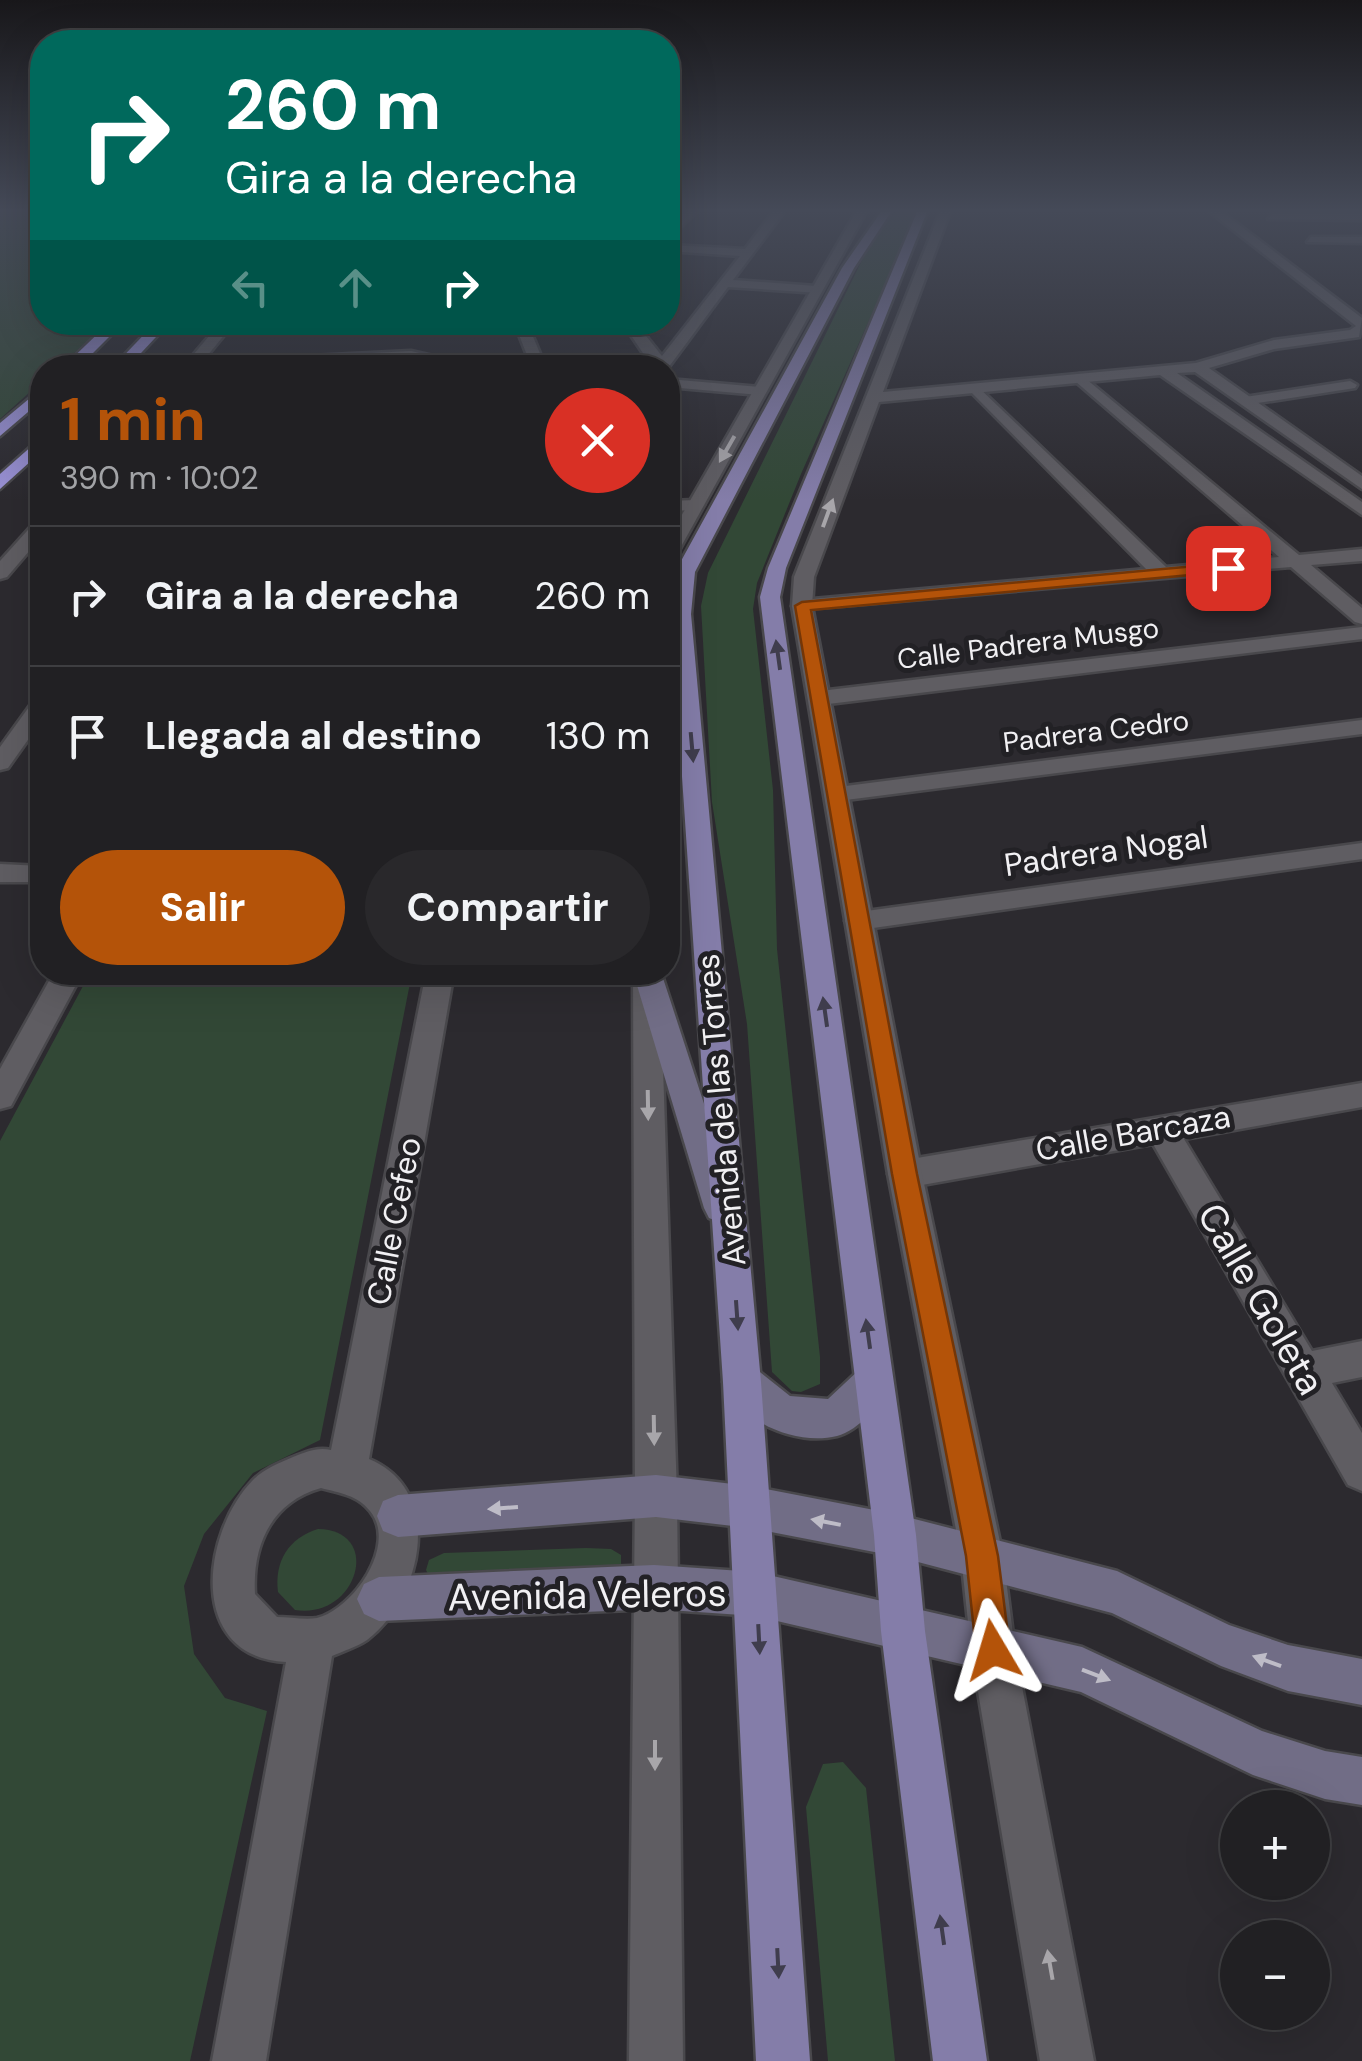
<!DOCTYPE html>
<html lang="es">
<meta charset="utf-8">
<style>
:root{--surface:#212023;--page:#29282b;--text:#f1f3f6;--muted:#a2a3a6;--line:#3e3e41;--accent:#b45309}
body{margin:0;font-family:"DM Sans",sans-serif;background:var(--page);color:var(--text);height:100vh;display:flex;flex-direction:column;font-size:38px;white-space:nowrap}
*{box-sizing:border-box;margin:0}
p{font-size:32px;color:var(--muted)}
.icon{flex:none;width:55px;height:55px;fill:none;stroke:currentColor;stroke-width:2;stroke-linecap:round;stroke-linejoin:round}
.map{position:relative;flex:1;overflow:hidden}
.sheet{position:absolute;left:30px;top:355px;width:650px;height:630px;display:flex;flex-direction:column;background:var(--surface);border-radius:40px;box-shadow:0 10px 40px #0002,0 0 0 2px var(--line)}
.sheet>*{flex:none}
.guide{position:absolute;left:30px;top:30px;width:650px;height:305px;border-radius:40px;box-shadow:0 10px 40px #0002,0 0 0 2px var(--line);background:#00695c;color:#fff;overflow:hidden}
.controls{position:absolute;left:1220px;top:1790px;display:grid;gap:20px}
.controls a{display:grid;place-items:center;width:110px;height:110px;border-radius:50%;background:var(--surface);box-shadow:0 10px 40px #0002,0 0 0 2px var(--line);font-size:50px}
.pin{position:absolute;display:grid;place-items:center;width:85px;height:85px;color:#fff;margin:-42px;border-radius:20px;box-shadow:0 5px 15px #0006}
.me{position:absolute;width:110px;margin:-55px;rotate:353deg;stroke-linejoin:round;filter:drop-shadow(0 0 8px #0008)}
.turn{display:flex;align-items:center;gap:35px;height:210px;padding:0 30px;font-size:45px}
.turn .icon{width:130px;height:130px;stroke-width:2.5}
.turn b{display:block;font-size:70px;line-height:85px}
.lanes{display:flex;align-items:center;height:95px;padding:0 30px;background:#0003;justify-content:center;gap:50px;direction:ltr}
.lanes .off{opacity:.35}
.round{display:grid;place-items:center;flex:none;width:105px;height:105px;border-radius:52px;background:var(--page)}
.overview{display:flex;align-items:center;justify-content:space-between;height:170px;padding:0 30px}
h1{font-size:60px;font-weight:700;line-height:75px;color:var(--accent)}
.cta{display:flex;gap:20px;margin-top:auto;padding:20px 30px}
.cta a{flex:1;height:115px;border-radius:60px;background:var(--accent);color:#fff;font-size:40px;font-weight:700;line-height:115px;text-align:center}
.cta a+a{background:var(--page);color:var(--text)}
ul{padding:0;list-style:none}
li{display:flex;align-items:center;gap:30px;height:140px;padding:0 30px;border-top:2px solid var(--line)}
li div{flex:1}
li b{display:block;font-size:38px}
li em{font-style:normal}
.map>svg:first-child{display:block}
.green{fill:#324836}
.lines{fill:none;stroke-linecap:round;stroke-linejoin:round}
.minor-casing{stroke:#49484c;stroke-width:5}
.tertiary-casing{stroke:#49484c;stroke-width:5}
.secondary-casing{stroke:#49484c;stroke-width:5}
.primary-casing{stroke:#49484c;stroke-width:5}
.motorway-casing{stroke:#49484c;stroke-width:5}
.minor{fill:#5f5d62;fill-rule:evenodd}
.tertiary{fill:#5f5d62;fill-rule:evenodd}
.secondary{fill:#716d86;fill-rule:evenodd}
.primary{fill:#847da9;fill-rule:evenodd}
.motorway{fill:#9c93d9;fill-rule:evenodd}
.oneway{fill:#a8a6aa}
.oneway2{fill:#3f3d4d}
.oneway3{fill:#bebcc7}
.route{fill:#b45309;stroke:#753606;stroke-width:2.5}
.labels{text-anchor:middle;stroke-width:10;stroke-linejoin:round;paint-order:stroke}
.far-street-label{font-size:28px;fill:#f1f0f3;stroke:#222125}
.street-label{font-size:32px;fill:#f1f0f3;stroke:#222125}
.near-street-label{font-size:38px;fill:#f1f0f3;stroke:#222125}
</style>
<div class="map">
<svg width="1362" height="2061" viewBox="0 0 1362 2061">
<rect width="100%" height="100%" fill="#2c2a2f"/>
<g class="green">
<path d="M0,212h42v110l66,1 -50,44 -16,1v13l-42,38z"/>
<path d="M895,212h22l-116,262 -44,109 -4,26 20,181 4,159 43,408v27l-19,8 -9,-1 -20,-19 -25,-348 -35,-222 -11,-196 7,-33 165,-335z"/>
<path d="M90,973h322l-92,467 -67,33 -49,61 -20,52 10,68 31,44 42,13 -77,350h-190v-920z"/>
<path d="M318,1529c66,1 39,91 -23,81l-17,-18c-4,-31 11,-54 40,-63z"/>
<path d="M586,1548l25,1 10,6v13l-189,14 -6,-12 3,-10 15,-7z"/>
<path d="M843,1762l23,26 29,273h-67l-22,-254 17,-43z"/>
</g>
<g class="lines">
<defs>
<g id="minor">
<path d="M685,212h11l-28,27v-9z"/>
<path d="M773,212h11l-51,68 83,6 4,7 -92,-6 -60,81h-15l-31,-46h13l27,34 78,-100 -72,-5v-6l77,4z"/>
<path d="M1272,214h90v6l-94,-1z"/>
<path d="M1311,237h51v6l-55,-1z"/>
<path d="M221,322l12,2 128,-2 -135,11 -29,35h-15z"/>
<path d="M514,322h13l19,46h-14z"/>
<path d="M411,351l22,5 2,12h-14v-6l-10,-3 -118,9 18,-12z"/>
<path d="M1080,374l219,181 63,-6v12l-51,4 51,43v16l-7,-2 -64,-55 -496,43 -3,-4 10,-6 344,-31 -175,-177v-6l5,-1 190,182 113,-10 -204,-176v-6z"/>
<path d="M668,379l92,8 7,4 -7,4 -92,-8z"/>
<path d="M1350,381l7,4 -2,3 -110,17 -7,-4 7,-4z"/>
<path d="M668,501l27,-1 9,5 -9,5 -27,1z"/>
<path d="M42,520v16l-35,41 -7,2v-18l36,-40z"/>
<path d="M1362,627v12l-542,66 -11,-7 11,-7z"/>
<path d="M42,698v22l-34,48 -8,2v-23l34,-47z"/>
<path d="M1362,720v14l-524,67 -12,-7 12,-7z"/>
<path d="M1362,843v16l-503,71 -10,-2 -4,-7 4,-7 10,-2z"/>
<path d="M0,864l42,2v16h-42z"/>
<path d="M54,972h29l-72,134 -11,3v-40z"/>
<path d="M426,972h28l-85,487c77,32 53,139 -2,181 -10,7 -24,11 -35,16l-66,405h-54l74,-399c-100,-5 -84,-130 -33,-182 11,-11 26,-17 40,-23 13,-5 24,-10 38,-7zM321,1488c19,5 36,7 49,23 28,34 -17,98 -53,107 -12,2 -28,-1 -40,-1l-22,-23c-3,-48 16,-92 66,-106z"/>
<path d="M1362,1083v24l-178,32 128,212 50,-10v36l-30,6 30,50v58l-14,-6 -195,-341 -248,44 -12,-4 -5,-10 5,-10 12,-4z"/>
</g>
<g id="tertiary">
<path d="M856,212h10l-189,342 -9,5v-20z"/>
<path d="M940,212h10l-67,180 313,-29 78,-23 76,-10 6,-4 -146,-114h12l140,106 -3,19 -85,12 -65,19 153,108v13l-167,-117 -18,1 185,129v13l-202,-140 -281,27 -65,175 -2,29 110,568 81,382 12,94 79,411h-54l-69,-411 -10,-94 -73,-382 -96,-568 2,-29z"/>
<path d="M633,972l27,3 17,521 6,565h-54l6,-565z"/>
</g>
<g id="secondary">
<path d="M633,972h28l77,236 -5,10 -12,5 -12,-5 -5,-10z"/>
<path d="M742,1364l14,5 34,27 38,3 32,-30 14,-5 14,5 5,13c-8,19 -35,49 -56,54 -42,10 -97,-14 -114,-54l5,-13z"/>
<path d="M656,1475l94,11 145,28 222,57 112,54 59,20 74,14v46l-74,-14 -67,-25 -109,-53 -217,-57 -145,-28 -94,-11 -258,20 -15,-6 -6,-15 6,-15 15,-6z"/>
<path d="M654,1565l102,7 326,75 180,84 63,20 37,6v48l-37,-6 -72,-24 -172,-83 -325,-76 -102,-7 -275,12 -15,-7 -7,-15 7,-15 15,-7z"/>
</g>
<g id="primary">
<path d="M881,212h10l-37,56 -159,304 -4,42 70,768 49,679h-54l-33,-679 -52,-768 4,-42 167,-304z"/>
<path d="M917,212h10l-141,356 -6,29 136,938 9,96 62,430h-54l-52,-430 -7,-96 -114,-938 8,-29z"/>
</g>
<g id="motorway">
<path d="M110,322h14l-46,46h-16z"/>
<path d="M156,322h14l-43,46h-15z"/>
<path d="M42,388v12l-42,36v-13z"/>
<path d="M42,437v14l-42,38v-15z"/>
</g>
</defs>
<use href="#minor" class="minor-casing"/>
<use href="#tertiary" class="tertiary-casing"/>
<use href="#secondary" class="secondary-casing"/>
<use href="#primary" class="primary-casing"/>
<use href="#motorway" class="motorway-casing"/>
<use href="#minor" class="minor"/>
<use href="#tertiary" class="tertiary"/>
<use href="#secondary" class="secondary"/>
<use href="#primary" class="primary"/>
<use href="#motorway" class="motorway"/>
</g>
<defs><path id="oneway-solid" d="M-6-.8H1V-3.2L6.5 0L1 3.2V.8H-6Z" transform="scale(2.5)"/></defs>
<g class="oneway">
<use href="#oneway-solid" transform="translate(727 449) rotate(120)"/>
<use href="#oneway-solid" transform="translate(828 513) rotate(-70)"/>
<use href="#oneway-solid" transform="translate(648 1105) rotate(89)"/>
<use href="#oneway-solid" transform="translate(654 1430) rotate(89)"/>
<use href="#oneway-solid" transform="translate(655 1755) rotate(90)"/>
<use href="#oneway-solid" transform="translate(1050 1965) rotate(-100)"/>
</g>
<g class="oneway2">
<use href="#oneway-solid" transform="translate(778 655) rotate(-98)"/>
<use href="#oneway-solid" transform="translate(692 747) rotate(85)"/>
<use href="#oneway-solid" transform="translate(825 1012) rotate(-98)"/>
<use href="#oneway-solid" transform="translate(737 1315) rotate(86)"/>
<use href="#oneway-solid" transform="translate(868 1334) rotate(-98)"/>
<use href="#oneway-solid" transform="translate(759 1639) rotate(87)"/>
<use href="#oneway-solid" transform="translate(942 1930) rotate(-98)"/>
<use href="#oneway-solid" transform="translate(778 1963) rotate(87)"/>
</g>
<g class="oneway3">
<use href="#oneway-solid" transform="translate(503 1508) rotate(176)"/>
<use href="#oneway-solid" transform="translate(826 1522) rotate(-169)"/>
<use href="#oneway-solid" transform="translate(1267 1661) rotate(-160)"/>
<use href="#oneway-solid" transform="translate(1096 1675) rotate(21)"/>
</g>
<linearGradient id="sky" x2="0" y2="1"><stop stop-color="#18171a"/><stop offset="0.42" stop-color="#454a58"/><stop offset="1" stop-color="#454a58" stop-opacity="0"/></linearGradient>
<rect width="1362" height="501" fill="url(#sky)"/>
<path class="route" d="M1228,563l8,5 -2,3 -423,39 106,564 81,382 12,94 -5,12 -12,5 -12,-5 -5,-12 -10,-94 -74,-382 -97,-568 7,-4z"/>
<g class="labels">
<g class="far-street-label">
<text transform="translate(1028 643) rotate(-7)" y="10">Calle Padrera Musgo</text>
<text transform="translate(1096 731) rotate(-7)" y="10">Padrera Cedro</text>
</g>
<g class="street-label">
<text transform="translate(1106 851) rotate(-8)" y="11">Padrera Nogal</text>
<text transform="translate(721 1110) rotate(-95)" y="11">Avenida de las Torres</text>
<text transform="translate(1133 1133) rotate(-10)" y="11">Calle Barcaza</text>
<text transform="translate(394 1221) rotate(-79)" y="11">Calle Cefeo</text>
</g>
<g class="near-street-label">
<text transform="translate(1261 1299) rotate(60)" y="13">Calle Goleta</text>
<text transform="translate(587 1595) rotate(-1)" y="13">Avenida Veleros</text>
</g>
</g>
</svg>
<div class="controls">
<a>+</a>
<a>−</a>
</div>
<div class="pin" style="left:1228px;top:568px;background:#d93025"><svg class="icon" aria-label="arrive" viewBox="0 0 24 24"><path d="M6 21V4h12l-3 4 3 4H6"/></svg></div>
<svg class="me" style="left:993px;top:1650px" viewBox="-20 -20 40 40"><path d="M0-17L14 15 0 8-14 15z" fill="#b45309" stroke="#fff" stroke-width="4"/></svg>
<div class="guide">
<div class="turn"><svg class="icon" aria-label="right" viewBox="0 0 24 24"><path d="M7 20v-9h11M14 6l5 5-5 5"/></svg><div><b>260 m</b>Gira a la derecha</div></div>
<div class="lanes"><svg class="icon off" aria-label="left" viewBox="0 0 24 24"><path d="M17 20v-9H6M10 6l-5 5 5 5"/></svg><svg class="icon off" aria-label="ahead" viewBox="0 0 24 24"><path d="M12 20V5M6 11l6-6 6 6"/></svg><svg class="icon" aria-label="right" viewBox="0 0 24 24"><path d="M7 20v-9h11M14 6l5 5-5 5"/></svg></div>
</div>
<section class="sheet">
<div class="overview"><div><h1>1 min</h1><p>390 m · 10:02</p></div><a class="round" style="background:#d93025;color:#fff"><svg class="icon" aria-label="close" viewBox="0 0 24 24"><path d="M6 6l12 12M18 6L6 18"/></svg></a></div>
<ul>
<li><svg class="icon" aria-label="right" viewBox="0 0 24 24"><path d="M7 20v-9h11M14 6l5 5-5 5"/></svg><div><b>Gira a la derecha</b></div><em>260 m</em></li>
<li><svg class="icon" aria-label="arrive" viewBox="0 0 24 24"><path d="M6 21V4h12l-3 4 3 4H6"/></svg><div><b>Llegada al destino</b></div><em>130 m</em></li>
</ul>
<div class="cta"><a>Salir</a><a>Compartir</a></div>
</section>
</div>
